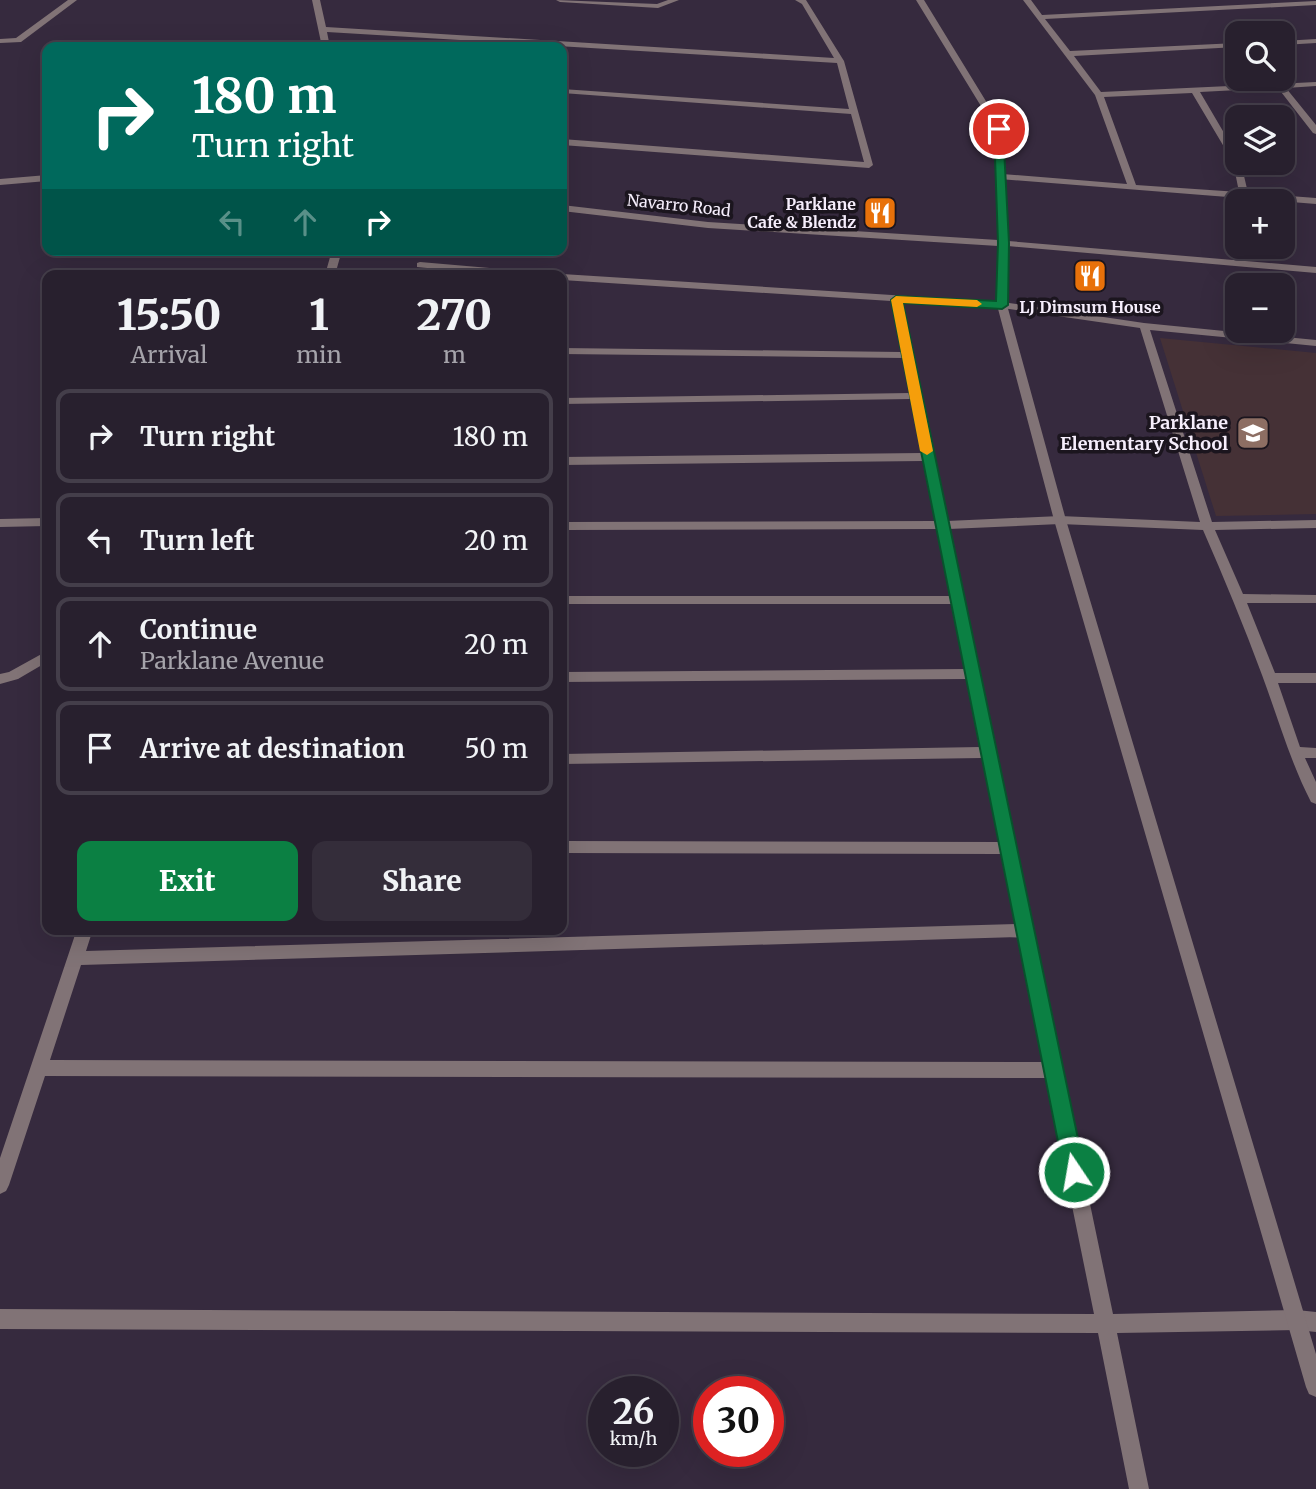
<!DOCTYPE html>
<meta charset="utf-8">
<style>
:root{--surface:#28202e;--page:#342d3a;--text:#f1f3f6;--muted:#a5a3aa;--line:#443e4a;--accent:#0b8043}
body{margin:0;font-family:Merriweather,serif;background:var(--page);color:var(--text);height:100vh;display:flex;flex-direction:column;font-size:26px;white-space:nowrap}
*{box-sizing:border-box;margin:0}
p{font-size:23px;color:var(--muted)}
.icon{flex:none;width:38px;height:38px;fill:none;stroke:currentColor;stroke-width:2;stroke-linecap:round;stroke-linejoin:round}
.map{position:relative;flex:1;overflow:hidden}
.side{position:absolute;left:42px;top:270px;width:525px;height:665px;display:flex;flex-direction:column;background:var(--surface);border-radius:14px;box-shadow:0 7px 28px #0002,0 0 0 2px var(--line)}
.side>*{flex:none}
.banner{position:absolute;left:42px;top:42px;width:525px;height:214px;border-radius:14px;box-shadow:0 7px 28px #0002,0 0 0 2px var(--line);background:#00695c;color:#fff;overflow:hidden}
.buttons{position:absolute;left:1225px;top:21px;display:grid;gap:14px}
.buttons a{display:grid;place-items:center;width:70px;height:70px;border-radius:14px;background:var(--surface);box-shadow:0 7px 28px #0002,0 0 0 2px var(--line);font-size:35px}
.speed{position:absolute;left:588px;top:1376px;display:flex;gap:14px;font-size:35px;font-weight:700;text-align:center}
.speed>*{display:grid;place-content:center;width:91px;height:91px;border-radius:50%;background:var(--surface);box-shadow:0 7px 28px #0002,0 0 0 2px var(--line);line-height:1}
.speed small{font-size:18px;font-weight:400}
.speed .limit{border:10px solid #d22;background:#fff;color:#111}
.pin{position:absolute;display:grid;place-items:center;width:60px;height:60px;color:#fff;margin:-30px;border:4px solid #fff;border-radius:50%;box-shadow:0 2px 7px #0007}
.me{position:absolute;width:77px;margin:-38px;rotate:348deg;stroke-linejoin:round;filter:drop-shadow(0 0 5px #0008)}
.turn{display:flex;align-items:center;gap:24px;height:147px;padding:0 35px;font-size:32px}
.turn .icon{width:91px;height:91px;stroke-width:2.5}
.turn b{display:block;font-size:49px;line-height:60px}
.lanes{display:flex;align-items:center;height:66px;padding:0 35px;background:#0003;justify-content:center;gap:35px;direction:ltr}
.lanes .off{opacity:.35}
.eta{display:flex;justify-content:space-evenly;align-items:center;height:119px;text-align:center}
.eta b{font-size:42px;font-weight:800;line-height:49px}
.cta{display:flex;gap:14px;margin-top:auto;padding:14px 35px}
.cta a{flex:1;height:80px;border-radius:14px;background:var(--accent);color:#fff;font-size:28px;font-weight:800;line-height:80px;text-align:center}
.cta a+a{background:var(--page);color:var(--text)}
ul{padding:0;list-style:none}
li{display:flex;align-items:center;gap:21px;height:94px;margin:0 14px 10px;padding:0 21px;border:4px solid var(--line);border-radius:14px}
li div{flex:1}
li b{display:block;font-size:26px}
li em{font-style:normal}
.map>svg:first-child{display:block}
.education{fill:#453136}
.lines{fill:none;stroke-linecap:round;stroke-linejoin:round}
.minor{fill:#817376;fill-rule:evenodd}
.tertiary{fill:#817376;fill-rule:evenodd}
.route{fill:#0b8043;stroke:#07532c;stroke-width:2}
.slow{fill:#f59e0b}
.labels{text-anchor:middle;stroke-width:7;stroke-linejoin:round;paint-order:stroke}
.far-poi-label{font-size:16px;font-weight:bold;fill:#f6eefc;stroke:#1b151e;text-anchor:end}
.far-street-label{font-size:16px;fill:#f6eefc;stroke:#1b151e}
.poi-label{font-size:18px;font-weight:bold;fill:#f6eefc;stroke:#1b151e;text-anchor:end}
</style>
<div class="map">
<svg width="1316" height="1489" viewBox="0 0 1316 1489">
<rect width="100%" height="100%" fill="#362a3e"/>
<path class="education" d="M1160,338l156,15v161l-100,2z"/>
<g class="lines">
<g class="minor">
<path d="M68,0h9l-56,42 -21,1v-4l16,-1z"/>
<path d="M312,0h8l6,27 508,31 -32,-54 -7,-4h11l38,61 29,104 -4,3 -307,-23v-6l302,23 -13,-48 -289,-21v-4l287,20 -12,-46 -510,-31 3,15h-8z"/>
<path d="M556,0l101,4 11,-4h11l-21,8 -98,-6z"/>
<path d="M1023,0h8l11,15 274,-14v4l-271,14 25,32 167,-8v4l-163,9 27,36 215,-10v4l-30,2 30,37v9l-3,-1 -35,-45 -78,4 37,63v8h4l7,30 68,5v6l-317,-25 -2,-2 5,-3 125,10 -32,-89zM1192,93l41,69 6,30 -103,-7 -32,-88z"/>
<path d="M1316,39v4l-33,2v-4z"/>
<path d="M332,250h10l-7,25h-10z"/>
<path d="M420,262l117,10 5,3h-43l-82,-8v-4z"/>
<path d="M562,274l440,28 142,21 172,17v6l-166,-16 62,192 104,-2v8l-101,2 28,64 73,1v8h-69l28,70h41v10h-38l22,64 16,1v10h-11l11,24v22l-5,-2c-21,-41 -33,-84 -49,-127 -18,-49 -38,-97 -59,-145l-143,-6 -111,5 164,785 184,-4 19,2v20l-19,-2 -180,3 32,156h-20l-31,-156 -1098,-4v-20l1094,5 -48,-236 -1001,-2 -36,109 -3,6 -6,3v-36l77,-229h16l-7,22 930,-27 -14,-70 -440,-1v-12l437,1 -17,-84 -420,6v-10l418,-7 -13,-68 -405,3v-10l403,-3 -13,-65h-390v-8h388l-13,-67 -375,1v-8l373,-1 -12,-60 -361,4v-8l360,-4 -11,-54 -349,5v-6l348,-5 -7,-35 -341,-4v-6l339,4 -10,-51 -329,-21v-5h-3zM901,302l101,6 138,20 60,194 -140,-6 -113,5zM1018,937l25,125 -993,-2 31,-95z"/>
<path d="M47,518v8l-47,1v-8z"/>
<path d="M47,651v11l-29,17 -18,5v-10l9,-2z"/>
</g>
<g class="tertiary">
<path d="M916,0h8l79,129 5,112 308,26v6l-308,-27 -1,59 59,215 250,834v43l-7,-3 -3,-7 -252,-867 -57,-215 1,-59 -290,-18 -146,-17v-6l146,17 290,18 -3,-111z"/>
<path d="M47,175v6l-47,4v-6z"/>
</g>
</g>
<path class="route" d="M999,126l4,3 6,114 -1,62 -6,4 -99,-6 182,869 -3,7 -8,2 -7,-2 -3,-7 -173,-872 5,-4 100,5 2,-58 -4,-114z"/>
<path class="slow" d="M896,296l81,4 5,4 -5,3 -74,-4 30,148 -6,4 -7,-4 -29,-151z"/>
<defs>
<symbol id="restaurant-square" viewBox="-11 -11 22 22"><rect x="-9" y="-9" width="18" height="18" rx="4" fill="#e8710a" stroke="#1b151e"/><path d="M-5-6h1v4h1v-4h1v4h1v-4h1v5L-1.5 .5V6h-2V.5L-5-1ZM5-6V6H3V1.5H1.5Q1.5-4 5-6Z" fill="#fff"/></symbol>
<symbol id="school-square" viewBox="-11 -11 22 22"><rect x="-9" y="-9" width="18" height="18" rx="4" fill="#8d6e63" stroke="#1b151e"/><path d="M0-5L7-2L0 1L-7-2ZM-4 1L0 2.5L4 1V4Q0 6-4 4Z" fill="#fff"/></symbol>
</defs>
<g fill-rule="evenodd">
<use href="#restaurant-square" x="861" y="194" width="38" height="38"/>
<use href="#restaurant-square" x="1071" y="257" width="38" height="38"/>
<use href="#school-square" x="1234" y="414" width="38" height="38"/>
</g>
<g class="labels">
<g class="far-poi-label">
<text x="856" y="210">Parklane<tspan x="856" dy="18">Cafe &amp; Blendz</tspan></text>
<text x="1090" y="313" text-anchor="middle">LJ Dimsum House</text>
</g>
<g class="far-street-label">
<text transform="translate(679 205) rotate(6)" y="6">Navarro Road</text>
</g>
<g class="poi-label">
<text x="1228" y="429">Parklane<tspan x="1228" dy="21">Elementary School</tspan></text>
</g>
</g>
</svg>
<div class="buttons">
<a><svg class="icon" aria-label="search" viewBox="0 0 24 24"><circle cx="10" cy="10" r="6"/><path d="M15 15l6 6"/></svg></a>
<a><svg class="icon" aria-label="layers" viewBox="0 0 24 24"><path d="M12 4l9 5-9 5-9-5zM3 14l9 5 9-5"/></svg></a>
<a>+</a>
<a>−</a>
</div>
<div class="speed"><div>26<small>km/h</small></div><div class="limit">30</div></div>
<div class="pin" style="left:999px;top:129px;background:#d93025"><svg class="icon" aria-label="arrive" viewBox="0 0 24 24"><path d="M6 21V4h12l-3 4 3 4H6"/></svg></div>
<svg class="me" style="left:1074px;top:1172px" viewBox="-20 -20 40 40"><circle r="17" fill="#0b8043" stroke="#fff" stroke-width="3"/><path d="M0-11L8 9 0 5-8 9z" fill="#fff"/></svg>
<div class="banner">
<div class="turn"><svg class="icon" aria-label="right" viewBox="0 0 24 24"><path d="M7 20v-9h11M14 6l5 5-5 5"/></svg><div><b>180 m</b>Turn right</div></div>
<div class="lanes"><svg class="icon off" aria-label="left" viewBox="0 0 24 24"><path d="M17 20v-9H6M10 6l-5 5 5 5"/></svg><svg class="icon off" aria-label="ahead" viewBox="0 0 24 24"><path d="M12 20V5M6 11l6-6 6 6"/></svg><svg class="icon" aria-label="right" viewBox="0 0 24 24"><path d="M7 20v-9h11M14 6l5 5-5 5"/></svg></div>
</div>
<section class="side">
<div class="eta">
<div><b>15:50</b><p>Arrival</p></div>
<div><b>1</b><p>min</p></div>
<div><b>270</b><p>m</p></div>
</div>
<ul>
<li><svg class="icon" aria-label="right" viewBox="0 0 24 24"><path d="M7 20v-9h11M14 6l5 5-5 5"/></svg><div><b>Turn right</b></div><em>180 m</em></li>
<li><svg class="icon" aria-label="left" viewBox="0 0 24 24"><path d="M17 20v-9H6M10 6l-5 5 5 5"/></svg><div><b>Turn left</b></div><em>20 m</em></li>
<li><svg class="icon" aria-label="ahead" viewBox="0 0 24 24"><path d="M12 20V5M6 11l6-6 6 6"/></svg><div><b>Continue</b><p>Parklane Avenue</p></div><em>20 m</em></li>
<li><svg class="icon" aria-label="arrive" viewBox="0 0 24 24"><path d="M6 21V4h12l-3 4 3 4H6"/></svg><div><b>Arrive at destination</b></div><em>50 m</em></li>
</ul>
<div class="cta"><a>Exit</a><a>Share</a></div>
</section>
</div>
